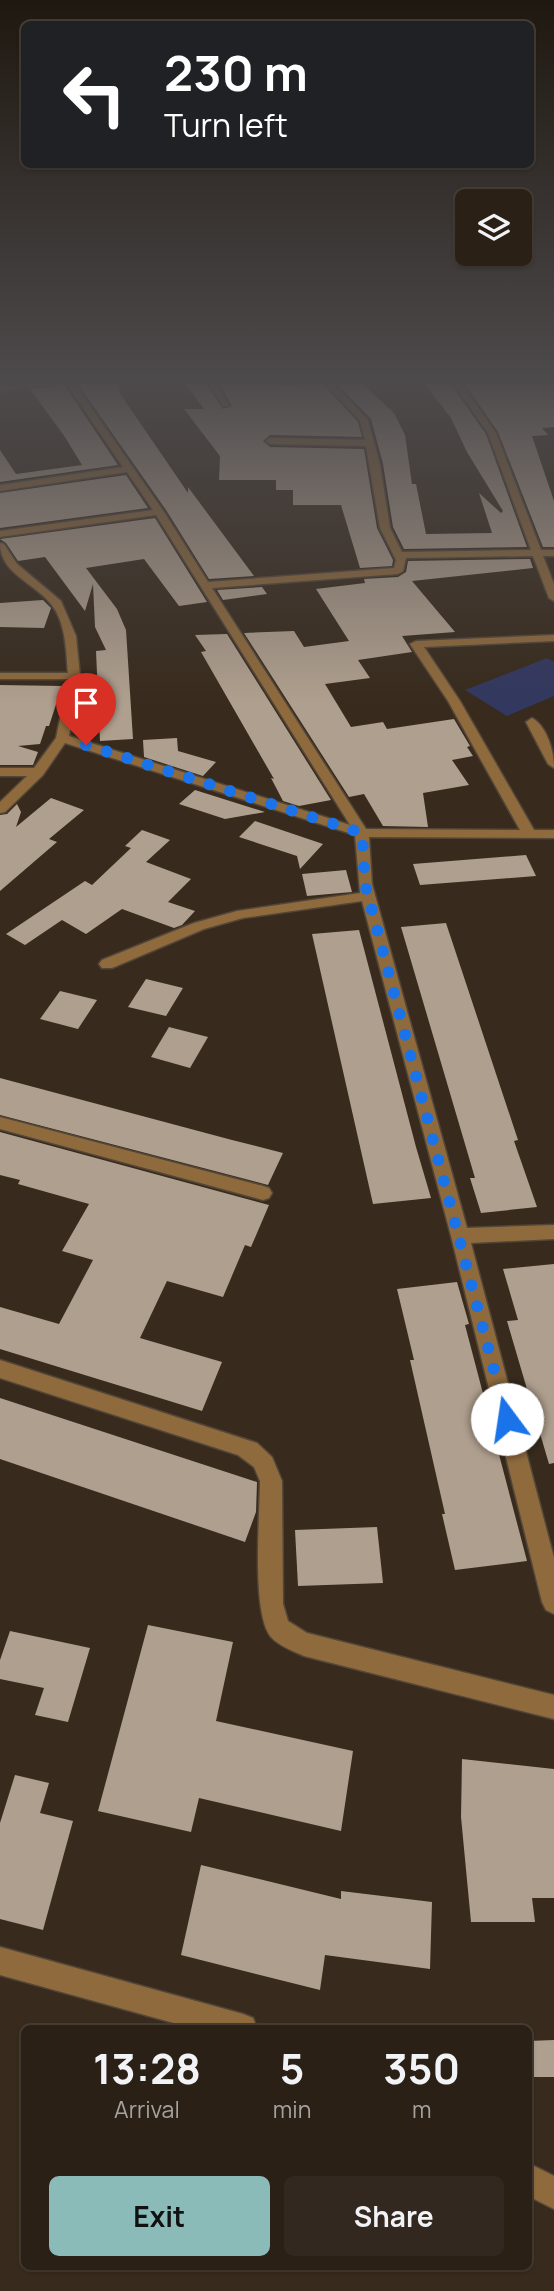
<!DOCTYPE html>
<style>
:root{--surface:#2a2016;--page:#32281f;--text:#f1f3f6;--muted:#a5a3a1;--line:#463e35;--accent:#8bbbb9}
body{margin:0;font-family:Manrope,sans-serif;background:var(--page);color:var(--text);height:100vh;display:flex;flex-direction:column;font-size:26px;white-space:nowrap}
*{box-sizing:border-box;margin:0}
p{font-size:23px;color:var(--muted)}
.icon{flex:none;width:38px;height:38px;fill:none;stroke:currentColor;stroke-width:2;stroke-linecap:round;stroke-linejoin:round}
.map{position:relative;flex:1;overflow:hidden}
.panel{position:absolute;left:21px;top:2025px;width:511px;height:245px;display:flex;flex-direction:column;background:var(--surface);border-radius:10px;box-shadow:0 2px 5px #0004,0 0 0 2px var(--line)}
.panel>*{flex:none}
.top-card{position:absolute;left:21px;top:21px;width:513px;height:147px;border-radius:10px;box-shadow:0 2px 5px #0004,0 0 0 2px var(--line);background:#202124;color:#fff;overflow:hidden}
.fabs{position:absolute;left:455px;top:189px;display:grid;gap:14px}
.fabs a{display:grid;place-items:center;width:77px;height:77px;border-radius:10px;background:var(--surface);box-shadow:0 2px 5px #0004,0 0 0 2px var(--line);font-size:35px}
.pin{position:absolute;display:grid;place-items:center;width:60px;height:60px;color:#fff;margin:-72px -30px;border-radius:50% 50% 50% 0;rotate:-45deg;box-shadow:0 0 7px #0007}
.pin .icon{rotate:45deg}
.me{position:absolute;width:77px;margin:-38px;rotate:346deg;stroke-linejoin:round;filter:drop-shadow(0 0 5px #0008)}
.turn{display:flex;align-items:center;gap:24px;height:147px;padding:0 28px;font-size:32px}
.turn .icon{width:91px;height:91px;stroke-width:2.5}
.turn b{display:block;font-size:49px;line-height:60px}
.eta{display:flex;justify-content:space-evenly;align-items:center;height:119px;text-align:center}
.eta b{font-size:42px;font-weight:700;line-height:49px}
.action{display:flex;gap:14px;margin-top:auto;padding:14px 28px}
.action a{flex:1;height:80px;border-radius:10px;background:var(--accent);color:#111;font-size:28px;font-weight:700;line-height:80px;text-align:center}
.action a+a{background:var(--page);color:var(--text)}
.map>svg:first-child{display:block}
.green{fill:#32385f}
.building{fill:#af9f8e}
.lines{fill:none;stroke-linecap:round;stroke-linejoin:round}
.minor-casing{stroke:#524639;stroke-width:3}
.minor{fill:#8f6a3d;fill-rule:evenodd}
.route{stroke:#1a73e8;stroke-width:12;stroke-dasharray:0 21.6}
</style>
<div class="map">
<svg width="554" height="2291" viewBox="0 0 554 2291">
<rect width="100%" height="100%" fill="#382b1d"/>
<path class="green" d="M547,658l7,4v34l-47,20 -42,-26z"/>
<g class="building">
<path d="M60,383h3l55,82 -118,17v-32l16,24 66,-9 -17,-28 -35,-48 27,-3z"/>
<path d="M77,383h41l1,9 69,101v-6l66,89 -45,3 -43,-69z"/>
<path d="M185,383h20l18,26 9,-3 -13,-23h61l2,3 40,-3 36,39 4,15 -92,-2 -7,6 7,6 94,2 13,79 16,32 -1,6 -32,2 -19,-63h-48v-15h-17v-10h-57l1,-24 -36,-47h20z"/>
<path d="M336,383h26l32,30 11,22 7,49h4l10,50 66,-1 -13,-40 22,20 2,-2 -36,-59 -16,-34 -27,-35h26l36,51 41,113 -123,2 -11,-22 -10,-63 -12,-45z"/>
<path d="M464,383h90v44l-12,1 6,7 -16,1 22,65v46h-11l-45,-115z"/>
<path d="M126,475l22,33 -148,20v-35z"/>
<path d="M155,518l52,84 -28,4 -35,-47 -58,9 31,41 9,21 7,109 -33,2 -4,-90 10,-1 -11,-23 -2,-43 -8,27 -40,-54 -27,4 -12,-18 -6,-4z"/>
<path d="M530,559l3,9 -121,13 43,51 -53,4 10,16 -54,8 12,18 -45,6 26,43 32,-5 4,7 67,-10 16,27 -3,1 6,9 -21,4 17,25 -46,8 5,34 -45,-1 -19,-32 -15,3 -105,-164 50,-2 10,16 45,-6 -33,-52 49,-6 -1,-4 34,-2 8,-5 2,-11z"/>
<path d="M262,587l5,7 -44,6 -6,-10z"/>
<path d="M43,600l8,8 -7,20 -44,-1v-24z"/>
<path d="M227,634l104,166 -32,6 -16,-5 -12,-23 3,1 -73,-127 5,-1 -11,-16z"/>
<path d="M0,685l62,1 -13,40h-3l-6,18 -22,2 20,6 -5,13h-33z"/>
<path d="M177,738l1,13 38,11 -13,14 -59,-19 -1,-17z"/>
<path d="M195,790l70,22 -40,7 -46,-15z"/>
<path d="M51,798l33,12 -35,29 8,3 -57,49v-76l7,-1 10,-10 4,8 -5,15z"/>
<path d="M255,821l68,23 -23,25 -3,-13 -58,-19z"/>
<path d="M142,830l28,10 -24,22 45,17 -23,23 27,9 -13,14 -8,3 -52,-19 -36,25 -24,-14 -37,25 -19,-11 79,-53 7,4 39,-37 -6,-2z"/>
<path d="M526,855l10,21 -116,9 -7,-21z"/>
<path d="M346,870l6,22 -45,4 -5,-22z"/>
<path d="M446,923l72,217 -4,1 23,66 -56,6 -11,-35h5l-74,-251z"/>
<path d="M359,930l57,217 15,51 -58,6 -61,-270z"/>
<path d="M146,979l37,9 -17,28 -38,-9z"/>
<path d="M60,991l37,9 -19,29 -38,-10z"/>
<path d="M169,1027l39,10 -18,31 -39,-11z"/>
<path d="M0,1078l232,62 51,13 -15,32 -268,-70z"/>
<path d="M0,1132l269,73 -18,42 -6,-2 -22,52 -56,-16 -27,57 82,24 -20,49 -202,-62v-42l59,17 34,-64 -31,-9 27,-47 -71,-20 2,-4 -20,-5z"/>
<path d="M554,1264v199l-5,1 -42,-143 11,-1 -15,-51z"/>
<path d="M457,1282l12,42 -4,1 62,236 -72,9 -13,-56h3l-35,-154h4l-17,-71z"/>
<path d="M0,1398l257,84 -1,30 -11,30 -245,-83z"/>
<path d="M377,1527l6,56 -85,3 -3,-56z"/>
<path d="M148,1625l85,17 -17,79 137,30 -12,80 -142,-33 -8,34 -93,-21z"/>
<path d="M10,1631l80,17 -22,74 -33,-7 9,-27 -44,-9v-19z"/>
<path d="M462,1759l92,10v129h-22l3,24h-64l-10,-105z"/>
<path d="M15,1775l34,8 -9,30 33,8 -30,109 -43,-11v-96z"/>
<path d="M201,1865l140,34v-8l91,11 -2,67 -105,-14 -5,35 -139,-35z"/>
<path d="M554,2040v37h-26v-36z"/>
</g>
<g class="lines">
<defs>
<g id="minor">
<path d="M36,383h21l-57,8v-4z"/>
<path d="M66,383h8l90,129 44,70 186,-14 2,-8 -16,-32 -14,-82 -96,-2 -4,-3 4,-3 95,2 -5,-19 -35,-38h8l35,37 12,45 10,63 12,24 129,-2 -43,-117 -35,-50h8l35,50 45,117h13v6h-11l11,28v17l-5,-3 -16,-42 -127,2 -3,13 -5,3 -186,14 154,241 154,1 -72,-129 -38,-57 6,-3 138,-6v6l-130,6 36,54 74,129h20v8l-185,-1 3,47 95,344 87,-3v14l-83,4 83,315v56l-8,-4 -4,-8 -91,-366 -89,-335 -119,17 -39,11 -92,39h-10l-3,-4 3,-4 92,-37 43,-12 123,-18 -5,-58 -290,-92 -22,32 -38,37 -5,1v-11l27,-26h-27v-8h34l22,-30 12,-59h-68v-6h68c-2,-22 -2,-51 -17,-69 -16,-21 -51,-30 -51,-61l4,1 13,20 44,37 15,35 4,40 -11,60 281,89 -194,-310 -156,22v-6l153,-21 -26,-38 -127,19v-6l123,-18z"/>
<path d="M208,383h8l13,23h-6z"/>
<path d="M532,718c15,8 22,34 22,50l-6,-4 -22,-42z"/>
<path d="M0,1117l263,69 6,2 3,5 -3,5 -6,2 -263,-71z"/>
<path d="M0,1360l257,83 15,14 10,24 1,123 5,17 19,12 247,62v24l-250,-63c-11,-5 -25,-10 -33,-19 -20,-24 -11,-122 -11,-156l-6,-14 -16,-12 -238,-77z"/>
<path d="M0,1947l243,67 10,4 4,10h-65l-192,-53z"/>
<path d="M528,2163l26,13v33l-26,-13z"/>
</g>
</defs>
<use href="#minor" class="minor-casing"/>
<use href="#minor" class="minor"/>
</g>
<linearGradient id="sky" x2="0" y2="1"><stop stop-color="#1f1810"/><stop offset="0.54" stop-color="#4d4a4c"/><stop offset="1" stop-color="#4d4a4c" stop-opacity="0"/></linearGradient>
<rect width="554" height="703" fill="url(#sky)"/>
<g class="lines">
<path class="route" d="M86,745l276,88 3,51 142,535"/>
</g>
</svg>
<div class="fabs">
<a><svg class="icon" aria-label="layers" viewBox="0 0 24 24"><path d="M12 4l9 5-9 5-9-5zM3 14l9 5 9-5"/></svg></a>
</div>
<div class="pin" style="left:86px;top:745px;background:#d93025"><svg class="icon" aria-label="arrive" viewBox="0 0 24 24"><path d="M6 21V4h12l-3 4 3 4H6"/></svg></div>
<svg class="me" style="left:507px;top:1419px" viewBox="-20 -20 40 40"><circle r="19" fill="#fff"/><path d="M0-13L10 11 0 6-10 11z" fill="#1a73e8"/></svg>
<div class="top-card">
<div class="turn"><svg class="icon" aria-label="left" viewBox="0 0 24 24"><path d="M17 20v-9H6M10 6l-5 5 5 5"/></svg><div><b>230 m</b>Turn left</div></div>
</div>
<section class="panel">
<div class="eta">
<div><b>13:28</b><p>Arrival</p></div>
<div><b>5</b><p>min</p></div>
<div><b>350</b><p>m</p></div>
</div>
<div class="action"><a>Exit</a><a>Share</a></div>
</section>
</div>
